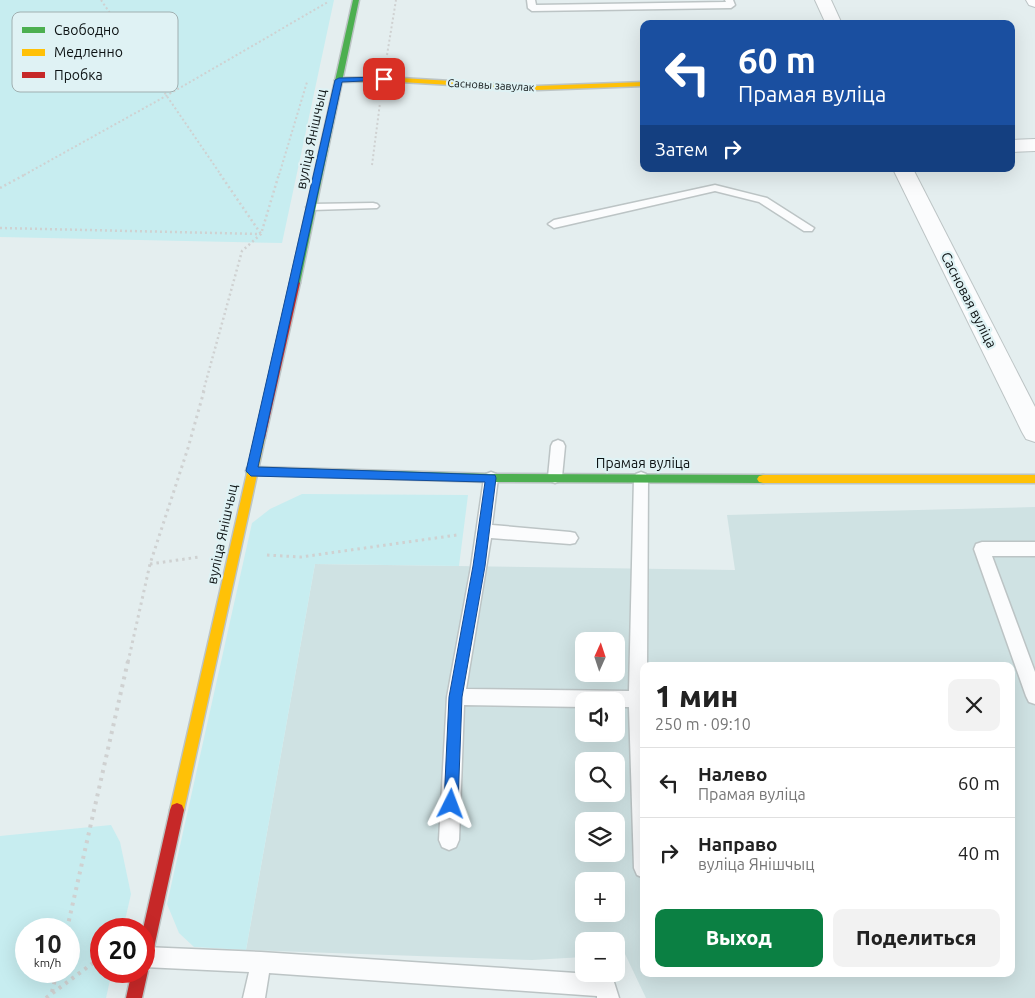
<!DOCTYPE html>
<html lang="ru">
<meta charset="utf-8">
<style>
:root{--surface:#fff;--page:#f2f2f2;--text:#222;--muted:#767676;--line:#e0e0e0;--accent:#0b8043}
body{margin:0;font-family:Ubuntu,sans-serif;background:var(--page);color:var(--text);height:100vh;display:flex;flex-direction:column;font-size:19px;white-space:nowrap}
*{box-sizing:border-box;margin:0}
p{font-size:16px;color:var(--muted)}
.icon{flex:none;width:28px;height:28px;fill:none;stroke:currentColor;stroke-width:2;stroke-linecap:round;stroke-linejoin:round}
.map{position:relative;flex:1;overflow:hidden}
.side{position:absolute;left:640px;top:662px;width:375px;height:315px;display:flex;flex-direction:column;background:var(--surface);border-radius:10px;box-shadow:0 5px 20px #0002}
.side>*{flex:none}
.hud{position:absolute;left:640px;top:20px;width:375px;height:152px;border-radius:10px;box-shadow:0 5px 20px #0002;background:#1a4fa0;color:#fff;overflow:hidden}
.needle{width:32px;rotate:3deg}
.fabs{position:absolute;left:575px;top:632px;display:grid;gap:10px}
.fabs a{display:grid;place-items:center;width:50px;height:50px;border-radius:10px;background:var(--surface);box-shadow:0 5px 20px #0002;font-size:25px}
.speed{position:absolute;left:15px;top:918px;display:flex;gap:10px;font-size:25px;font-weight:700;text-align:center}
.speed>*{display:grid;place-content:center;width:65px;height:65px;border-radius:50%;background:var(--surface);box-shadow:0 5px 20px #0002;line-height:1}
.speed small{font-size:12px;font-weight:400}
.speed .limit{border:8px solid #d22;background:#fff;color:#111}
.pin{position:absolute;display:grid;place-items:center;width:42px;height:42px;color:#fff;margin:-21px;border-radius:10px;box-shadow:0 2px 8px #0006}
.me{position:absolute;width:55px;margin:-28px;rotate:3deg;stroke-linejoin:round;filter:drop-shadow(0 0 4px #0008)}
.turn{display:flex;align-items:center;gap:18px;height:105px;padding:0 15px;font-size:22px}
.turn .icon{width:65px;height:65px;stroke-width:2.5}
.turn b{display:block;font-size:35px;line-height:42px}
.then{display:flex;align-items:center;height:48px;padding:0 15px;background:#0003;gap:10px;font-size:19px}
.round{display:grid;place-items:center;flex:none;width:52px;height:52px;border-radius:10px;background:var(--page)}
.headline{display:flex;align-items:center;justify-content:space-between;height:85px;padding:0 15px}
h1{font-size:30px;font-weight:800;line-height:38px}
.primary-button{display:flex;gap:10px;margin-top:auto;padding:10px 15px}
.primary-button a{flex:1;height:58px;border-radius:10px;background:var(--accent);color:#fff;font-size:20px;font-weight:800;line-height:58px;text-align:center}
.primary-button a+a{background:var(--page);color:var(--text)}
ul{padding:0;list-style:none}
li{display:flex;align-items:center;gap:15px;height:70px;padding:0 15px;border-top:1px solid var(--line)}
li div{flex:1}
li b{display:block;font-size:19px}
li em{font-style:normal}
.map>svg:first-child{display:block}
.built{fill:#cfe2e3;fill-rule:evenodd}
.green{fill:#c7edf0;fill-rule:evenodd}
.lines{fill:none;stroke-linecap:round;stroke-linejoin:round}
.lane-casing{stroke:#bcc4c5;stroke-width:3}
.street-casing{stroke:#bcc4c5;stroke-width:2}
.fast-casing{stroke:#bcc4c5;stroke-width:3}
.slow-casing{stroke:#bcc4c5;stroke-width:3}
.jam-casing{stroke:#bcc4c5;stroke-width:3}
.path-far3{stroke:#cfd1d1;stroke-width:2;stroke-dasharray:2 2.5;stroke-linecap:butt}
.path-far2{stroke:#cfd1d1;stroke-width:2.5;stroke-dasharray:2 3;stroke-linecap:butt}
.path-far1{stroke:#cfd1d1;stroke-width:3;stroke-dasharray:2.5 4;stroke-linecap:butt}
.path{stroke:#cfd1d1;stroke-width:4;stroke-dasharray:3 5;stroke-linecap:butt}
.lane{fill:#fbfcfd;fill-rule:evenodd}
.street{fill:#fbfcfd;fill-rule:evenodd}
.fast{fill:#4caf50;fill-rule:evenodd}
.slow{fill:#ffc107;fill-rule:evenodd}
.jam{fill:#c62828;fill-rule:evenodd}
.route{fill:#1a73e8;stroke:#114b97}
.labels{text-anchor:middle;stroke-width:4.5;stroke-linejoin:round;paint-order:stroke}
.far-street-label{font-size:11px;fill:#0c1213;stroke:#dff2f4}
.street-label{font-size:14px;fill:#0c1213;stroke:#dff2f4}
.key{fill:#dff2f4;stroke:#a0afb0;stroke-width:1}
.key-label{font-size:14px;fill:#0c1213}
</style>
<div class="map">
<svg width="1035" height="998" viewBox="0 0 1035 998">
<rect width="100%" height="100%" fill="#e4eeef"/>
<path class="built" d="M1035,507v491h-389l-21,-44h-9v-13h-32v16l-52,3 -286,-10 69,-386 420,6 -8,-55zM584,641h32v33h-32zM644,666h367v308h-367zM584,701h32v33h-32zM584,761h32v33h-32zM584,821h32v33h-32zM584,881h32v33h-32z"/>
<g class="green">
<path d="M0,0h334l-52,243 -282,-6z"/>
<path d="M302,494l166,1 -9,71 -144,-2 -69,386 -52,-3 -15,-14 -12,-29 85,-381 18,-14z"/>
<path d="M111,825l9,17 11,52 -8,35h-22v42h11l-6,27h-106v-162zM26,929h43v42h-43z"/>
</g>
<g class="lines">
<defs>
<g id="lane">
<path d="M527,0h8l1,5 190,-3 -1,-2h8l2,5 -4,3 -199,3 -4,-3z"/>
<path d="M715,185l52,13 47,30 -2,3h-8l-45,-29 -44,-11 -161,37 -6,-4 6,-4z"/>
<path d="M373,203l4,1 2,2 -2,2 -65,2 -6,-3 6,-3z"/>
<path d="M558,440l5,2 2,4 -3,31 -2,4 -5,2 -5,-2 -2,-4 3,-31 2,-4z"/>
<path d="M491,472l5,2 2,4 -6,47 78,7 5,1 3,5 -3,5 -5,1 -79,-6 -25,151 163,2 5,-213 2,-4 5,-2 5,2 2,4 -1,188h-3v212l-7,-3 -3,-7 -5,-161h-13v-6h-32v6l-120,-2 -5,135 -3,7 -7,3 -7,-3 -3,-7 8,-143 24,-130 13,-89 2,-4z"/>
<path d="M982,542h53v14h-43l43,116v32l-6,-2 -3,-6 -52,-147 2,-5z"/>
<path d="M144,947l117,5 345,23 7,4 6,19h-22v-2l-328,-23 -4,25h-22l6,-26 -105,-5z"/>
</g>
<g id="street">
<path d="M815,0h16l11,24h-16z"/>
<path d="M1026,0h9v7l-6,-2z"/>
<path d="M1035,139v12l-24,1v-12z"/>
<path d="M893,169h20l122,238v35l-9,-3 -4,-7z"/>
</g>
<g id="fast">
<path d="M353,0h6l-59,283 -5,3 -5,-3z"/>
<path d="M251,467l240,7 272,1 4,1 2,3 -2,3 -4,1 -272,-1 -240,-7 -4,-1 -1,-3 1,-3z"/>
</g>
<g id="slow">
<path d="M384,77l153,9 107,-4v4l-107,4 -153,-9 -45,1 -4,-2 4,-2z"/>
<path d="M260,434l5,4 -81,372 -2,5 -5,2 -5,-2 -2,-5 85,-372z"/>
<path d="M763,475h272v8h-272l-4,-1 -2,-3 2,-3z"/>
</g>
<g id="jam">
<path d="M295,280l5,3 -35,155 -5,4 -5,-4 35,-155z"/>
<path d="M177,803l5,2 2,5 -32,147 -3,5 -5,3 -1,-36 27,-119 2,-5z"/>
<path d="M144,965l4,6 -6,27h-16l6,-27h12z"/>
</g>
</defs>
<use href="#lane" class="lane-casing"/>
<use href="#street" class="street-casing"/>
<use href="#fast" class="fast-casing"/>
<use href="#slow" class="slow-casing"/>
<use href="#jam" class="jam-casing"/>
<g class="path-far3">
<path d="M101,0l120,175"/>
<path d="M387,55l9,-55"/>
<path d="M372,165l8,-62"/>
<path d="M24,175l142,-79 162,-94"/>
<path d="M279,175l28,-93"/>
</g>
<g class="path-far2">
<path d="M220,174l41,60"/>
<path d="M0,188l26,-14"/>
<path d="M0,228l260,6"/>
<path d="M203,392l39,-141 19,-17 18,-60"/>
</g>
<g class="path-far1">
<path d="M267,555l34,2 156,-22"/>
<path d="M150,564l49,-7"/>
<path d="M128,662l22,-98 38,-116 16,-57"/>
</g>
<g class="path">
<path d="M67,929l61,-268"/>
<path d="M52,992l5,-21"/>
<path d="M46,998l55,-41"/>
</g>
<use href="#lane" class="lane"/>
<use href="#street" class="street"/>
<use href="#fast" class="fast"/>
<use href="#slow" class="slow"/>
<use href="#jam" class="jam"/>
</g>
<path class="route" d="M384,77l3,2 -1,1 -44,2 -84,385 237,8 1,3 -11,88 -23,131 -4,107 -2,5 -5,2 -5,-2 -2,-5 5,-107 24,-131 12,-84 -234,-6 -5,-5 89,-391 4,-2z"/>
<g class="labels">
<g class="far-street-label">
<text transform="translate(491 85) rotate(3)" y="4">Сасновы завулак</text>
</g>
<g class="street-label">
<text transform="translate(311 139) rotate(-78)" y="5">вуліца Янішчыц</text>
<text transform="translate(969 300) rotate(63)" y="5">Сасновая вуліца</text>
<text x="643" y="468">Прамая вуліца</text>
<text transform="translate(222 534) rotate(-78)" y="5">вуліца Янішчыц</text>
</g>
</g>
<rect x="12" y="12" width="166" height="80" rx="8" class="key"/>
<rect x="22" y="27" width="23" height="6" fill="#4caf50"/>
<rect x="22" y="49" width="23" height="7" fill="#ffc107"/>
<rect x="22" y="72" width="23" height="6" fill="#c62828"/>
<g class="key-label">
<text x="54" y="35">Свободно</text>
<text x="54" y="57">Медленно</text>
<text x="54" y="80">Пробка</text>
</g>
</svg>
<div class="fabs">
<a><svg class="needle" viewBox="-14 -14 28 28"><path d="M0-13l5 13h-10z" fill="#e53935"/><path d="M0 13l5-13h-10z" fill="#767676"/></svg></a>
<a><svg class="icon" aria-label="sound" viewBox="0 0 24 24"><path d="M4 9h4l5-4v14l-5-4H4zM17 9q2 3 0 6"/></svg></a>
<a><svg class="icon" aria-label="search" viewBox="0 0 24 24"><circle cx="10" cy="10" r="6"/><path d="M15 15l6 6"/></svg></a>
<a><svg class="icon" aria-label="layers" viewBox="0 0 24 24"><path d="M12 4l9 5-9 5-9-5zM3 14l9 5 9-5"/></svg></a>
<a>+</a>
<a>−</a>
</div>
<div class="speed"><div>10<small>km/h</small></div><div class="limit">20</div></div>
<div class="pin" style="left:384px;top:79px;background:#d93025"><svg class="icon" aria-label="arrive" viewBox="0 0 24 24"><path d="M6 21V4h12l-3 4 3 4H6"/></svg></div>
<svg class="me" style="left:451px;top:804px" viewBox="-20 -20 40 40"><path d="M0-17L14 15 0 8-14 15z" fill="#1a73e8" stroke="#fff" stroke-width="4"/></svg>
<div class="hud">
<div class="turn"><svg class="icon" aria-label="left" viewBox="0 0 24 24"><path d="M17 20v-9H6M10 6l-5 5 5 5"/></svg><div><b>60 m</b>Прамая вуліца</div></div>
<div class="then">Затем<svg class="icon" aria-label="right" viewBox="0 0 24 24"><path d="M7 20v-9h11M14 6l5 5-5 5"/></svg></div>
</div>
<section class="side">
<div class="headline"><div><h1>1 мин</h1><p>250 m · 09:10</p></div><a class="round"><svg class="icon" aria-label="close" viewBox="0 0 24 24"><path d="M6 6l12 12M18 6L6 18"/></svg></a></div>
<ul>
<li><svg class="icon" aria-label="left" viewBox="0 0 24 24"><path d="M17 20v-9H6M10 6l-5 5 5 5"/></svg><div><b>Налево</b><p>Прамая вуліца</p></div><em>60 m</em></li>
<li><svg class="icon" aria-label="right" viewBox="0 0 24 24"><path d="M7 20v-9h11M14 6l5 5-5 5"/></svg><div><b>Направо</b><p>вуліца Янішчыц</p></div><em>40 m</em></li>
</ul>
<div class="primary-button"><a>Выход</a><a>Поделиться</a></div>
</section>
</div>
